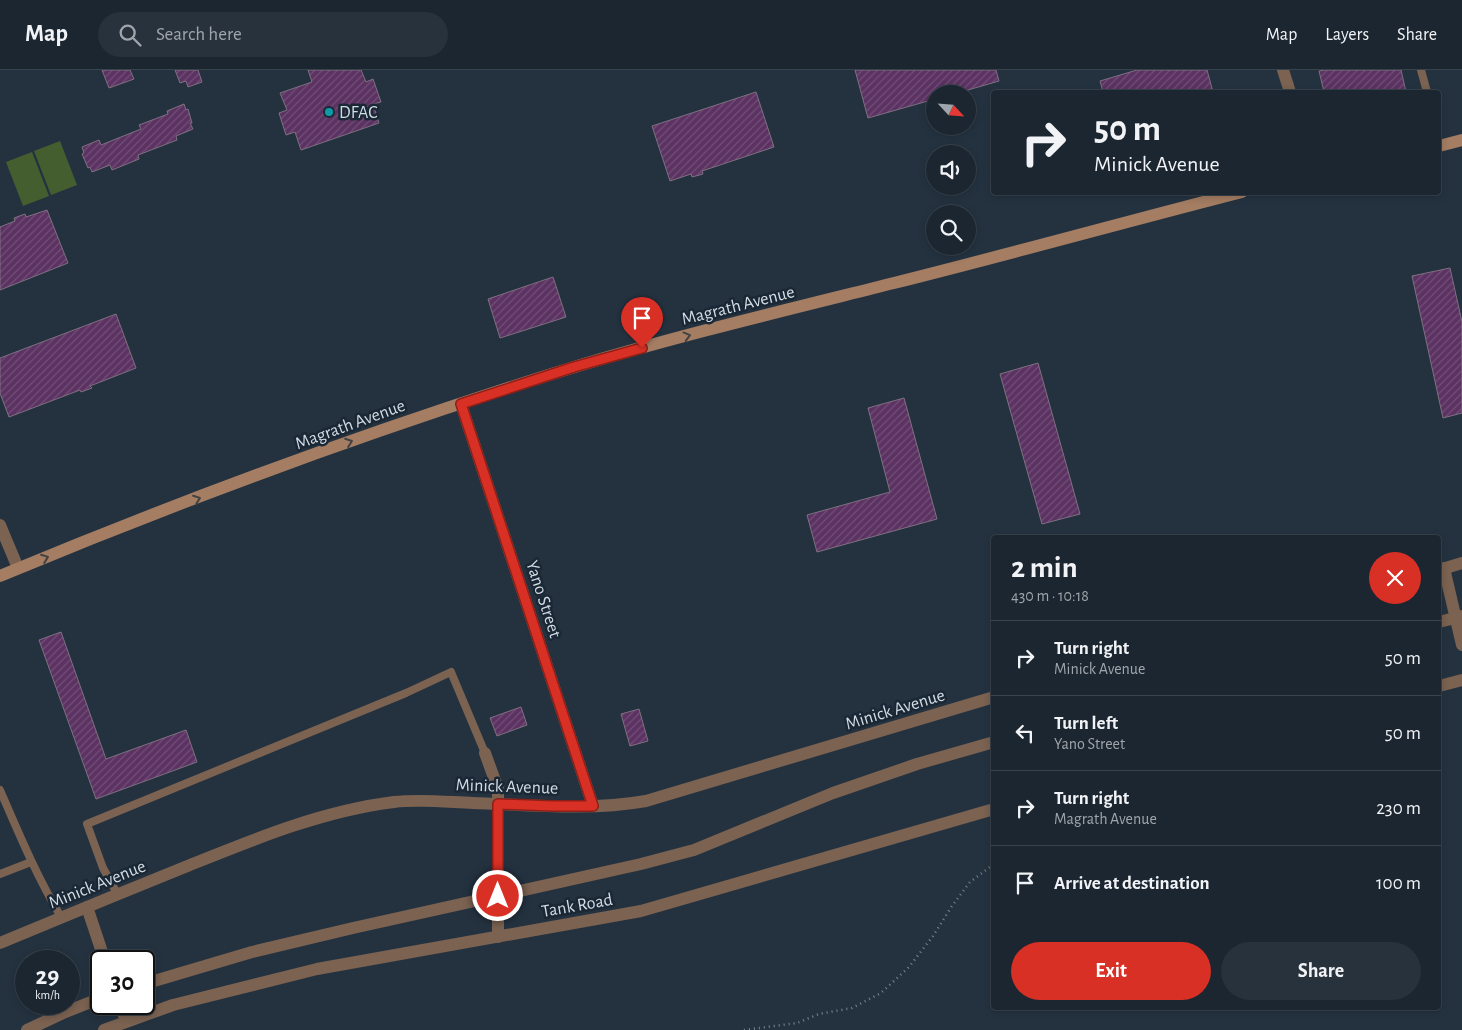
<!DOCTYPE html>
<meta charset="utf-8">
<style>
:root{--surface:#1b2630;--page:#28323c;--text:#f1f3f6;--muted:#a0a5ab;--line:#39434c;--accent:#d93025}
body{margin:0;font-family:"Alegreya Sans",sans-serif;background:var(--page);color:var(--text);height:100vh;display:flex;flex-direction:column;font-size:19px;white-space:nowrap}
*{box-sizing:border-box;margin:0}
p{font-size:16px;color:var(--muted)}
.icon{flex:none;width:28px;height:28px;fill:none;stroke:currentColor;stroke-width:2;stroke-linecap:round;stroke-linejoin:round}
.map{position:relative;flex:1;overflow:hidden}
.sheet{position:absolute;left:991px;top:465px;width:450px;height:475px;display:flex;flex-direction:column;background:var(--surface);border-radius:5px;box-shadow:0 2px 8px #0003,0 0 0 1px var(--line)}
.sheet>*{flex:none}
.hud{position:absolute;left:991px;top:20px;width:450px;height:105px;border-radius:5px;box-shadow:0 2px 8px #0003,0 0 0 1px var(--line);background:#1b2630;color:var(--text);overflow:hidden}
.needle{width:32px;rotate:116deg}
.tools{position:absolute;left:926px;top:15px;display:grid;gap:10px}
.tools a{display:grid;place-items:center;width:50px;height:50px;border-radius:50%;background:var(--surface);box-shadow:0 2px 8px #0003,0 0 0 1px var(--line);font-size:25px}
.speed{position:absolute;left:15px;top:880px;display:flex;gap:10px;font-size:25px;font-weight:700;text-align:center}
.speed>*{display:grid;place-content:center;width:65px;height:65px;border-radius:50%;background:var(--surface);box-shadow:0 2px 8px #0003,0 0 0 1px var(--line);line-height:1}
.speed small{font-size:12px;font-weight:400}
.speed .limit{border:2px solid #111;border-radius:8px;background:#fff;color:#111}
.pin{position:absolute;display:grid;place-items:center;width:42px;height:42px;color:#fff;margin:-51px -21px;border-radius:50% 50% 50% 0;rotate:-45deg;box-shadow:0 0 5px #0007}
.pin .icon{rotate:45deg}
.me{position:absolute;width:55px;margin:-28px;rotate:0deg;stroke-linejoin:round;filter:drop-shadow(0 0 4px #0008)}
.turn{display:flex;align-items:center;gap:18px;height:105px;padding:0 20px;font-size:22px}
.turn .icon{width:65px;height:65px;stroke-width:2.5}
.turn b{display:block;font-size:35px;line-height:42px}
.round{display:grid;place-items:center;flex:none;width:52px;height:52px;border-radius:26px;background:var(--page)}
.summary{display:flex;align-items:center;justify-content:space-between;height:85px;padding:0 20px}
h1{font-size:30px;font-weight:700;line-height:38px}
.action{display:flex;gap:10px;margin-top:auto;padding:10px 20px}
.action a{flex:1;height:58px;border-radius:30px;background:var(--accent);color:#fff;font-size:20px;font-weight:700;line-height:58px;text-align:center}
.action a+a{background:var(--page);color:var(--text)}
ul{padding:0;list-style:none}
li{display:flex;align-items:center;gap:15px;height:75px;padding:0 20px;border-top:1px solid var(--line)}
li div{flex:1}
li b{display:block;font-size:19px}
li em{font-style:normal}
header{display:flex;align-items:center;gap:30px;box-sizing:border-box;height:70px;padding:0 25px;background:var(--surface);border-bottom:1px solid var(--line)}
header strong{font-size:24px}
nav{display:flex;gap:28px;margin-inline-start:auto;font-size:18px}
.search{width:350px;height:45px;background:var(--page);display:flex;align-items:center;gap:12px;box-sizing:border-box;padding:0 18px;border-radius:28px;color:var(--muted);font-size:19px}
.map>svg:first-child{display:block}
.garden{fill:#455e30}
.building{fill:url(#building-hatch);stroke:#7f7081}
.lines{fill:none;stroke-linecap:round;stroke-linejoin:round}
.path{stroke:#7a8591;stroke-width:2.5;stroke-dasharray:1 4;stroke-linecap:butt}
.service{stroke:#7b6251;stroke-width:8}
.minor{stroke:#7b6251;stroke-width:12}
.tertiary{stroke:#7b6251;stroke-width:12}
.secondary{stroke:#a47d62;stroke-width:12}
.oneway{stroke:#434243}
.route-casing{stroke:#8d1f18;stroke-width:12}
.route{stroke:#d93025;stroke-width:9}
.culture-dot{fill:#0f9aa8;stroke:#1a2836;stroke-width:2}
.labels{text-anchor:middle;stroke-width:5;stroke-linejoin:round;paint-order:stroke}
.poi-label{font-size:18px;fill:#d3dce5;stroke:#1a2836;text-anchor:start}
.street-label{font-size:18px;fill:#d3dce5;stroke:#1a2836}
</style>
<header>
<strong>Map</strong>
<div class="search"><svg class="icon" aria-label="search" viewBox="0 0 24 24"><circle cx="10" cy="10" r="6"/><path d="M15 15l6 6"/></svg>Search here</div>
<nav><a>Map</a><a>Layers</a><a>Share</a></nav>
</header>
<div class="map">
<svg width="1462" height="960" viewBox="0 0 1462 960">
<defs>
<pattern id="building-hatch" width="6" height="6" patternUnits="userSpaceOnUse" patternTransform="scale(1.25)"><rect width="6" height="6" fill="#5b3261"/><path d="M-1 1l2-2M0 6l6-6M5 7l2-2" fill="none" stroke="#724f78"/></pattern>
</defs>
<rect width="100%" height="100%" fill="#243240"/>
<g class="garden">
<path d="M60,71l17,44 -26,10 -17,-44z"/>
<path d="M32,82l17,44 -26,10 -17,-44z"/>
</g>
<g class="building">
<path d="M102,0h28l4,9 -25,9z"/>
<path d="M175,0h23l4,12 -14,5 -2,-6 -6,2z"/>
<path d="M308,0h53l5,12 7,-3 8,23 -8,2 6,19 -78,27 -6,-18 -9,3 -7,-22 8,-3 -7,-17 32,-11z"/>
<path d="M855,0h141l3,11 -45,13h-19v5l-67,19z"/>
<path d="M1137,0h70l6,22h-110l-3,-11z"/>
<path d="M1325,0h76l5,22h-82l-5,-21z"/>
<path d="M756,22l18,55 -72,24 1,3 -11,3 -1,-3 -21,7 -18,-55z"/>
<path d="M184,34l2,6 2,-1 4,14h-2l3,6 -17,7 1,4 -39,15 1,4 -27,11 -2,-5 -18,7 -2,-5 -2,1 -6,-14 2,-1 -2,-6 17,-7 2,5 40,-16 -2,-4 29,-11 -1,-3z"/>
<path d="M47,140l21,53 -68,27v-63l15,-6 -1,-3 11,-4 1,3z"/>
<path d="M1450,198l12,54v91l-19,5 -31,-142z"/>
<path d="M553,207l13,40 -66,21 -12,-39z"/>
<path d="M116,244l20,54 -46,18 2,2 -11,4 -1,-2 -71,27 -9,-24v-35z"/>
<path d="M1038,293l42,151 -38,10 -42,-150z"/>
<path d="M904,328l33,121 -120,33 -10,-37 83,-23 -22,-84z"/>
<path d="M61,562l45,127 80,-29 11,32 -101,37 -57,-159z"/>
<path d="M521,637l6,18 -30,11 -7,-18z"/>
<path d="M639,639l9,32 -18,5 -9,-32z"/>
</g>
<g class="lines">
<path class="path" d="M744,960l53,-7 22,-9 33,-6 29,-15 28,-26 24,-31 19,-30 18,-24 24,-18"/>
<g class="service">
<path d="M1421,0l6,22"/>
<path d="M0,720c19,44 37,87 61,127"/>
<path d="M0,804l31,-12"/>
<path d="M118,825l-15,-27 -16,-44 319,-131 45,-21 34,81"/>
</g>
<g class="minor">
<path d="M1283,0l7,22"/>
<path d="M461,334l132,402"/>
<path d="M1444,498l18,77"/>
<path d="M1439,500l23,-7"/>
<path d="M1439,552l23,-6"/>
<path d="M1439,616l23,-6"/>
<path d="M485,683l13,36v148"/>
<path d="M87,837l18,54"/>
<path d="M0,873c62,-26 123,-51 185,-76 67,-27 136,-56 209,-65 26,-3 53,0 79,1 57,2 116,8 173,-2l348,-104"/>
<path d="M144,914l108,-32 101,-24 288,-64 53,-14 139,-57 84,-29 77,-22"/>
<path d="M120,934l6,17"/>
<path d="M27,960l36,-17 38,-15"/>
<path d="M104,960l69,-25 144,-36 324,-58 353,-102"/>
</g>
<path class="tertiary" d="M0,455l18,43"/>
<g class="secondary">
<path d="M1439,76l23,-6"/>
<path d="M0,506c187,-78 378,-148 571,-208 106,-32 215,-58 323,-85 116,-29 231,-61 348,-91"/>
</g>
</g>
<defs><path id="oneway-chevron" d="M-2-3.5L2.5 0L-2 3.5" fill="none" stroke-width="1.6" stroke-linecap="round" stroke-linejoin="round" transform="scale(1.25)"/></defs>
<g class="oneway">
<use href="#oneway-chevron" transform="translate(687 266) rotate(-15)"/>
<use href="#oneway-chevron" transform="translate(349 372) rotate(-20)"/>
<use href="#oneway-chevron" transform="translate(197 429) rotate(-21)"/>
<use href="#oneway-chevron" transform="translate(45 488) rotate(-21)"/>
</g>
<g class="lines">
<defs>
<path id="route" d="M498,826v-92l54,2h41l-132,-402 113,-37 68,-19"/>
</defs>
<use href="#route" class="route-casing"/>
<use href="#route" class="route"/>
</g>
<circle class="culture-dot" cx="329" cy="42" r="5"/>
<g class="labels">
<g class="poi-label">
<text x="339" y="48">DFAC</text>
</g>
<g class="street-label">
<text transform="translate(738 235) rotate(-14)" y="6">Magrath Avenue</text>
<text transform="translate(350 354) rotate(-20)" y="6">Magrath Avenue</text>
<text transform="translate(544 529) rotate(72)" y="6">Yano Street</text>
<text transform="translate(895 639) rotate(-17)" y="6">Minick Avenue</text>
<text transform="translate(507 716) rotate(2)" y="6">Minick Avenue</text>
<text transform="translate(97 814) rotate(-22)" y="6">Minick Avenue</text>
<text transform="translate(577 835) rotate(-10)" y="6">Tank Road</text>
</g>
</g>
</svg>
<div class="tools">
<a><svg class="needle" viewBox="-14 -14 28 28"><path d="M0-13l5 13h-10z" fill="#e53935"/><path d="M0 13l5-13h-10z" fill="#a0a5ab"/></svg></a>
<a><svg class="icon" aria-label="sound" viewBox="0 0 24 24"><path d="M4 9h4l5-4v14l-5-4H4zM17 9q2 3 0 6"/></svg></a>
<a><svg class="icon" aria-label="search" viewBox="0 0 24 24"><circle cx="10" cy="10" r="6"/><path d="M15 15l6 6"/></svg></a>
</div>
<div class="speed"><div>29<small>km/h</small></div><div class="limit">30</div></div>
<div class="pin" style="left:642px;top:278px;background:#d93025"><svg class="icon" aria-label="arrive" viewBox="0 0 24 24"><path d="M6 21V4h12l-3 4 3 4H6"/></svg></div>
<svg class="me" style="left:498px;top:826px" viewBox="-20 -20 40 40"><circle r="17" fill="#d93025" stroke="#fff" stroke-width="3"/><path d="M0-11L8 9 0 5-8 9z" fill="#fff"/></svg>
<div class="hud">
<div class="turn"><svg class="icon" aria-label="right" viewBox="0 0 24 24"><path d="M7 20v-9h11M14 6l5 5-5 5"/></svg><div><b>50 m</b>Minick Avenue</div></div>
</div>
<section class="sheet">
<div class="summary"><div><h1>2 min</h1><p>430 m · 10:18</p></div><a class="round" style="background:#d93025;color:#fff"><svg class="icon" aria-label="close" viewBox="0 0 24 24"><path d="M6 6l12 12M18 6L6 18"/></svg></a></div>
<ul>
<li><svg class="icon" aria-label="right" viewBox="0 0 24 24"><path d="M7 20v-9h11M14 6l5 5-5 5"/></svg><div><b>Turn right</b><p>Minick Avenue</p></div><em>50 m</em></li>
<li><svg class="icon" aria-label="left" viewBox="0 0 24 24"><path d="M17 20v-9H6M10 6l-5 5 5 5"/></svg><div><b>Turn left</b><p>Yano Street</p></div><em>50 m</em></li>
<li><svg class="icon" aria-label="right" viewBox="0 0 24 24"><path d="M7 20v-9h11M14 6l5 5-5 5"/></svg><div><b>Turn right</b><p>Magrath Avenue</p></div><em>230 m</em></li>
<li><svg class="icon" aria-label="arrive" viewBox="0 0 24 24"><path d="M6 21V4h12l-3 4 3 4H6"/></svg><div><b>Arrive at destination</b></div><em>100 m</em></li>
</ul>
<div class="action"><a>Exit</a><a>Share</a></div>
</section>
</div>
